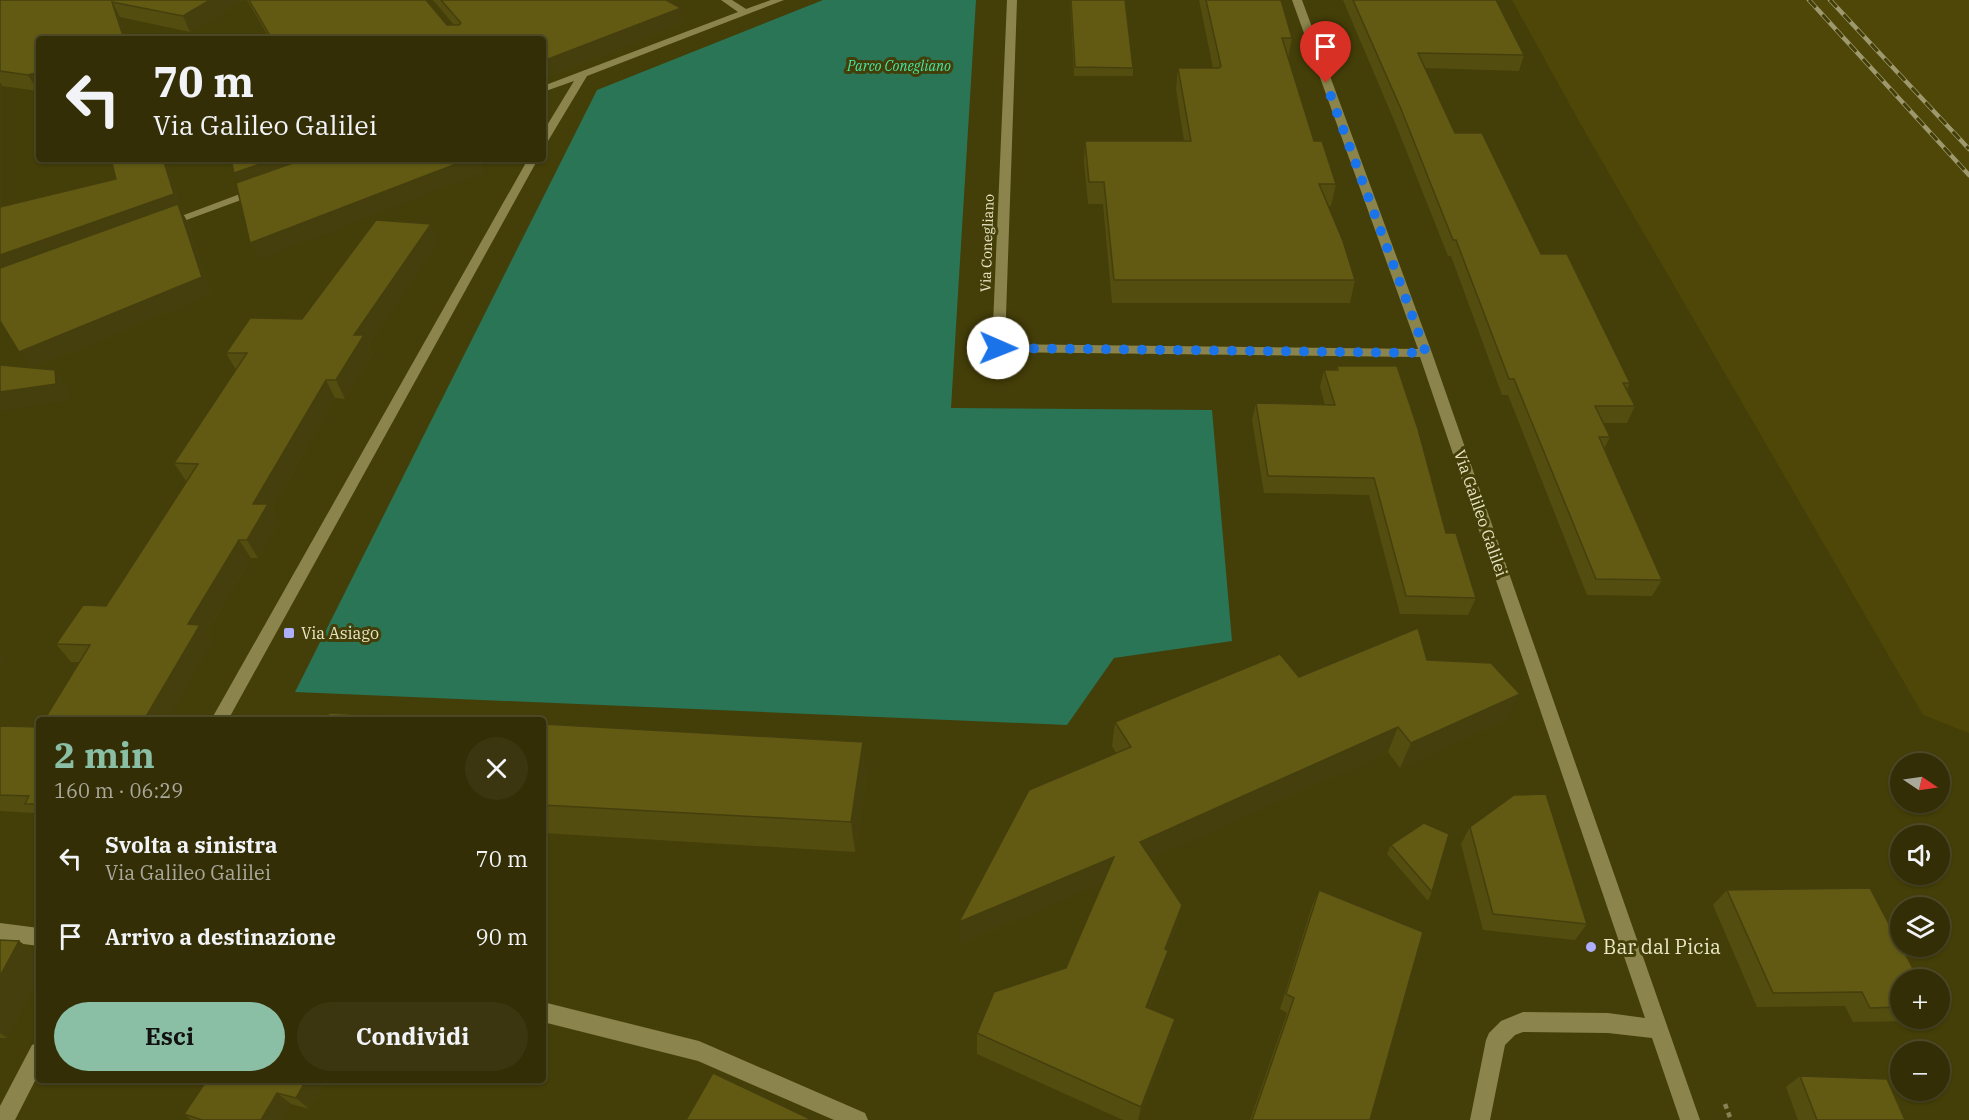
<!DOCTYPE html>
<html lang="it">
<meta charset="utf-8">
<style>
:root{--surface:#332e06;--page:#3b3610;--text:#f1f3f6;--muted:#a9a89b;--line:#4e4a28;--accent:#8abfa5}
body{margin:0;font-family:"IBM Plex Serif",serif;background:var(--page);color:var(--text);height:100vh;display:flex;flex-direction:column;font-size:22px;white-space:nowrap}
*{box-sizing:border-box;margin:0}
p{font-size:20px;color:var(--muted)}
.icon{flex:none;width:33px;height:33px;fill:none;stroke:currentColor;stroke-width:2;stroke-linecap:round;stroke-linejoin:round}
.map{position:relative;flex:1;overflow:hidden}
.side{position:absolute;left:36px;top:717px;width:510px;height:366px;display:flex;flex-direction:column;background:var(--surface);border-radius:6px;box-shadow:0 2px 4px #0004,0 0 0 2px var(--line)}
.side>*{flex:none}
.top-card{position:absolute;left:36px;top:36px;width:510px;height:126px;border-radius:6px;box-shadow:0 2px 4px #0004,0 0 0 2px var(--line);background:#332e06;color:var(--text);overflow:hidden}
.needle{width:39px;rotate:103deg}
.tools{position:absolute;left:1890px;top:753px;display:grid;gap:12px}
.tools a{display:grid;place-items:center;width:60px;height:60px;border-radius:50%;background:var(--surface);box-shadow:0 2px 4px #0004,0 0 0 2px var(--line);font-size:30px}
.pin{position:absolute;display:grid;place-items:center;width:51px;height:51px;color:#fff;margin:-62px -26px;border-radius:50% 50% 50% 0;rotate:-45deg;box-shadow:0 0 6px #0007}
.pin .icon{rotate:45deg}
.me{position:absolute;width:66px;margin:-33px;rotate:91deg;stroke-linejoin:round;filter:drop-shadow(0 0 4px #0008)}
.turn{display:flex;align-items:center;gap:21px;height:126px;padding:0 18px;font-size:27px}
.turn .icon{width:78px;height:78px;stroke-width:2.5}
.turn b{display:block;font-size:42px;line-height:51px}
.round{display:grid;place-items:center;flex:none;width:63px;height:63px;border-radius:32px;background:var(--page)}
.head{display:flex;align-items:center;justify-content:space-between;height:102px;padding:0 18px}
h1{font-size:36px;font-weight:700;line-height:45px;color:var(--accent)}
.button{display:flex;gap:12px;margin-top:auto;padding:12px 18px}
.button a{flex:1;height:69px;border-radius:36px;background:var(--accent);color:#111;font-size:24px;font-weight:700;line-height:69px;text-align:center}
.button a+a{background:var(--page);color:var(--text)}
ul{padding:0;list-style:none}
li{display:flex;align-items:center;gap:18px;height:78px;padding:0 18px}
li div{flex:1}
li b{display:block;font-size:22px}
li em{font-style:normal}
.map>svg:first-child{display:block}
.built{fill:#4e4707}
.green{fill:#297555}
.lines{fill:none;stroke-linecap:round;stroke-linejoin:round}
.path{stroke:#868254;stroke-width:4.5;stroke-dasharray:5 4;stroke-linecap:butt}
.minor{fill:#8b854d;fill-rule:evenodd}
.rail-casing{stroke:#9d986d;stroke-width:4.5}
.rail{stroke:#443e08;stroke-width:3;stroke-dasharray:10;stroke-linecap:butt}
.wall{fill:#544d10}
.shaded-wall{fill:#453f0d}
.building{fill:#625a13;stroke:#453f0d;stroke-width:1.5}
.route{stroke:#1a73e8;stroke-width:10;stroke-dasharray:0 18}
.poi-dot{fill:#adaffb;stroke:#443e08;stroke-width:2}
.labels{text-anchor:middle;stroke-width:6;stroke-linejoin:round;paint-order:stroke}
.far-park-label{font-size:14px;font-style:italic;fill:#45e5a7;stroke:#443e08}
.far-street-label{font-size:14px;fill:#e9e6c4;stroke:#443e08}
.street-label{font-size:16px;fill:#e9e6c4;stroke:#443e08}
.poi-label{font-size:16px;fill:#e9e6c4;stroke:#443e08;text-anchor:start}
.near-poi-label{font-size:20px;fill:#e9e6c4;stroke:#443e08;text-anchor:start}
</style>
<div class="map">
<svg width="1969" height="1120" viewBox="0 0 1969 1120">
<rect width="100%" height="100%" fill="#443e08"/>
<path class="built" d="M1512,0h457v733l-46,-18 -342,-590z"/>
<path class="green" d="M823,0h153l-25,408 261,2 20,231 -118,17 -47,67 -772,-33 302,-602z"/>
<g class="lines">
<path class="path" d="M1725,1104l6,16"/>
<g class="minor">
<path d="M721,0h11l14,9 25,-9h13l-197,76 -39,65 -5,3v-12l31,-51 -31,11v-6l195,-74z"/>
<path d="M1007,0h10l-12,344 413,5 -126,-349h10l130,353 268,767h-20l-28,-82 -44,-5 -85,-1 -8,3 -10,10 -15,75h-20l16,-80 3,-7 12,-12 22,-9 85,1 37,5 -225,-661 -422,-5 -6,-4z"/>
<path d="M528,159h10l-310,561h-17z"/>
<path d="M259,187l6,3 -2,2 -93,34h-8l-2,-2z"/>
<path d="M0,923l39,5v18l-39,-5z"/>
<path d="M543,1002l156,39 166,72 3,7h-34l-136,-59 -155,-39z"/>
<path d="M39,1042v31l-24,47h-15v-14l32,-61z"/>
</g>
<defs>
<g id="rail">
<path d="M1809,0l160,175"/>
<path d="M1830,0l139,149"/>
</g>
</defs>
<use href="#rail" class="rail-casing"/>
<use href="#rail" class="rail"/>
</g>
<g class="wall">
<path d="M0,0h244l-54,32 -70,-15 -82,74 -36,-5v120l182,5 -2,1 5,9 24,73 -177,74 21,2 12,17 1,14 -37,-33 -31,-47z"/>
<path d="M247,0h179l21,25h7l-21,-25h233l18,23 -107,43 -34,12v-39h-273z"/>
<path d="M1070,0h55l8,68v8h-59z"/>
<path d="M1199,0h82l11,38 -4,21 26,82 22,43 -5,22h-3l27,74 -5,23h-238l-9,-99h-15l-4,-42 1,-21h99l-8,-52 2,-21h35z"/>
<path d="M1343,0h153l28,55 -5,16 -94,-3 30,65 86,121 89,129 -3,6 8,17 -8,17h-24l7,14 -6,12 58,131 -10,16 -65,-1 -79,-200h-6l-51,-139h-3l-52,-131z"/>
<path d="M438,242l-70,103 4,9 -27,45 -10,-1 -63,111 7,13 -21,36h-7l-45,75 7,9 -133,20h-9l-15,-18 50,-38 81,-125h-1l-12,-18 62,-93 -10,-17 76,-34z"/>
<path d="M1337,366l109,167 30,65 -8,17 -68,-1 -31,-119 -105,-2 -12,-73 4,-17 69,2 -5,-18 4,-17h12z"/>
<path d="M1427,660l80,59 -107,49 -12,-16 -237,107 31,46 -6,22 -9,23 -4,22 -14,36 26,11 -6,20 -31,81h-15l-146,-66v-21l89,-65 36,-85 -143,62 157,-192 -4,-7 3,-24 184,-45z"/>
<path d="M543,724l324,48 -12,80 -312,-19z"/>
<path d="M0,726l39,1v90l-5,-4 -34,-2z"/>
<path d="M1470,827l117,97 -12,16 -92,-10 -22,-86z"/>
<path d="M1391,845l41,47 -4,9 -41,-47z"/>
<path d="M1319,890l51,230h-120l37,-107 -7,-4 32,-103z"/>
<path d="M1727,890l173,90v38h18l-4,3 -61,1 -8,-16 -88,1 -44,-102z"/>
<path d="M0,940l19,1 20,15v21l-32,61h-7z"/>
<path d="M1800,1076l105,44h-107l-12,-33z"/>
<path d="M207,1080h119l-17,29 -18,-5 -9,16h-80z"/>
<path d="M184,1114l18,6h-11z"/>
</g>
<g class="shaded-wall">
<path d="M210,0h34l-54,32 -7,-16z"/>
<path d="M112,2l8,15 7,22h-3z"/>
<path d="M681,8l3,15 -107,43 -34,12v-17z"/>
<path d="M39,72v19h-1l-10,-16z"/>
<path d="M0,82l2,4v140l-2,-3z"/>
<path d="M163,159h3l18,52 -2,1 5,9 24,73 -179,75 -13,-17 -19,-75v-22z"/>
<path d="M274,159h55l-87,31 -8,-17z"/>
<path d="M469,159h11l5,13 -226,88 -9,-17z"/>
<path d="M431,224l7,18 -70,103 4,9 -27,45 -9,-19 18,-45z"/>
<path d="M55,370l12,17 1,14 -68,10v-19z"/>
<path d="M326,380l9,18 -63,111 7,13 -21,36 -11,-18 6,-36z"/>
<path d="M239,540l12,18 -45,75 7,9 -45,78h-24l44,-96z"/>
<path d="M0,650l8,13 -8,4z"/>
<path d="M1520,694l-13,25 -107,49 11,-25z"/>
<path d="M1398,727l-10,25 -252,114 4,-24z"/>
<path d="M863,742l4,30 -12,80 -4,-30z"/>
<path d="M1114,857l-4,23 -151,65v-23z"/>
<path d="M1182,905l-6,22 -16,44 5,-22z"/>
<path d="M19,941l20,15v21l-32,61 -7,-5v-57z"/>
<path d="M1168,951l-5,21 -22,56 5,-21z"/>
<path d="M1175,1019l-6,20 -31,81 3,-13z"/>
<path d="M306,1080h20l-17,29 -13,-11z"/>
<path d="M277,1093l14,11 -9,16h-21z"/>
</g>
<g class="building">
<path d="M0,0h210l-27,16 -71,-14 12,37h-85v33l-11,3 -28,-4z"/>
<path d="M249,0h177l21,25h12l2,-2 -20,-23h225l15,8 -138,53v-22h-271z"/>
<path d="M1071,0h54l8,68 -58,-1z"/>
<path d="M1206,0h75l11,38h-10l32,103h8l14,43h-17l24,57 12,39h-241l-10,-98h-15l-4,-41h106l-13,-73h41l2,-2z"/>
<path d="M1353,0h143l28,55 -106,-2 37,80h27l59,121h26l63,129h-7l12,23h-40l15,31h-11l63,143 -66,-1 -82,-200h-5l-53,-139h-3l-52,-131z"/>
<path d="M111,159h52l11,35 -174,61v-48l116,-28z"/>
<path d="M231,159h43l-40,14z"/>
<path d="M304,159h165l-219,84 -14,-60z"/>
<path d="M178,204l24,73 -183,75 -19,-31v-53z"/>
<path d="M376,220l55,4 -77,111h10l-28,45h-10l-73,124h15l-21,36h-8l-51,84 12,1 -56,95h-100l46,-75 -34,-1 27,-39 23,1 92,-142 -24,-1 73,-110h-21l24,-35 52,1z"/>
<path d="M0,365l55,5 1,14 -56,8z"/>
<path d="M1337,366h60l21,63 28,104h10l20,65 -70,-2 -32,-118 -106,-2 -12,-73 79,2 -11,-35h14z"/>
<path d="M1418,628l9,32 64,3 29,31 -109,49 -13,-16 -258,115 42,63 -17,44 3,2 -22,56 29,12 -34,88 -164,-74 17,-41 72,-24 48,-111 -155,65 70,-132 102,-43 -16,-25 165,-68 19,23z"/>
<path d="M329,713l132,7h-136z"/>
<path d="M543,724l320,18 -12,80 -308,-17z"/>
<path d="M0,726l39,1v77h-14l4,-8 -29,-1z"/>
<path d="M1546,794l41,130 -94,-10 -23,-87 44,-32z"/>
<path d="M1424,823l25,11 -17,58 -41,-47z"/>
<path d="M1870,888l30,57v1h1l18,34h-19v27l-30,1 -8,-16 -89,1 -46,-103z"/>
<path d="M1319,890l104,42 -53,188h-118l42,-122 -8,-4z"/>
<path d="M0,940l19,1 -19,35z"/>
<path d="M713,1073l99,47h-126z"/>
<path d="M1800,1076l87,3 18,41h-88z"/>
<path d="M207,1080h99l-10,18 -19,-5 -16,27h-59l-18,-6z"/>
</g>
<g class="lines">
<path class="route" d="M998,348l428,5 -100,-270"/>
</g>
<g class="poi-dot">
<rect x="283" y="627" width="12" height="12" rx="3"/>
<circle cx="1591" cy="947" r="6"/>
</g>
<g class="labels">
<g class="far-park-label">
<text x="899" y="71">Parco Conegliano</text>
</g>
<g class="far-street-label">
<text transform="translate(987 243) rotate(-88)" y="5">Via Conegliano</text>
</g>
<g class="street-label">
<text transform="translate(1481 513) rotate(71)" y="6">Via Galileo Galilei</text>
</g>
<g class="poi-label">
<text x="301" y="639">Via Asiago</text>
</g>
<g class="near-poi-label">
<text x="1603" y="954">Bar dal Picia</text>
</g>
</g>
</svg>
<div class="tools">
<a><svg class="needle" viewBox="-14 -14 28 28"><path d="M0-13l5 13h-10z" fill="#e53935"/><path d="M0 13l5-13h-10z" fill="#a9a89b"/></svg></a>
<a><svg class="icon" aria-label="sound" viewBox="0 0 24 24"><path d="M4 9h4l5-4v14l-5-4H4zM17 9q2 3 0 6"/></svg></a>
<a><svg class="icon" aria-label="layers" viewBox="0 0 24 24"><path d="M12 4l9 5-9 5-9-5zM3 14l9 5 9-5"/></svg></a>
<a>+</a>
<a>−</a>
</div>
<div class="pin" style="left:1326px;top:83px;background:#d93025"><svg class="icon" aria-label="arrive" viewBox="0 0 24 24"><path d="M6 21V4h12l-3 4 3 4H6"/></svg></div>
<svg class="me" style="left:998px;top:348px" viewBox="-20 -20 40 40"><circle r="19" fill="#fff"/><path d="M0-13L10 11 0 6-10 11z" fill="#1a73e8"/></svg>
<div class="top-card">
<div class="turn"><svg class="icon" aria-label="left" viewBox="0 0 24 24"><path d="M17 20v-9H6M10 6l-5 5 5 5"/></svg><div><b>70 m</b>Via Galileo Galilei</div></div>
</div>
<section class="side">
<div class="head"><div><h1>2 min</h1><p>160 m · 06:29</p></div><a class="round"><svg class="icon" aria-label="close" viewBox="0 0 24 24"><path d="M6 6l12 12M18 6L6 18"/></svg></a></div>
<ul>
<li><svg class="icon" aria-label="left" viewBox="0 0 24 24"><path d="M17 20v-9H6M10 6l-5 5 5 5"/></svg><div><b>Svolta a sinistra</b><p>Via Galileo Galilei</p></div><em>70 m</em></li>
<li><svg class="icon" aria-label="arrive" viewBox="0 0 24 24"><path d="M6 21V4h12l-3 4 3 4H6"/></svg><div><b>Arrivo a destinazione</b></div><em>90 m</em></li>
</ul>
<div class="button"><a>Esci</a><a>Condividi</a></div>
</section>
</div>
